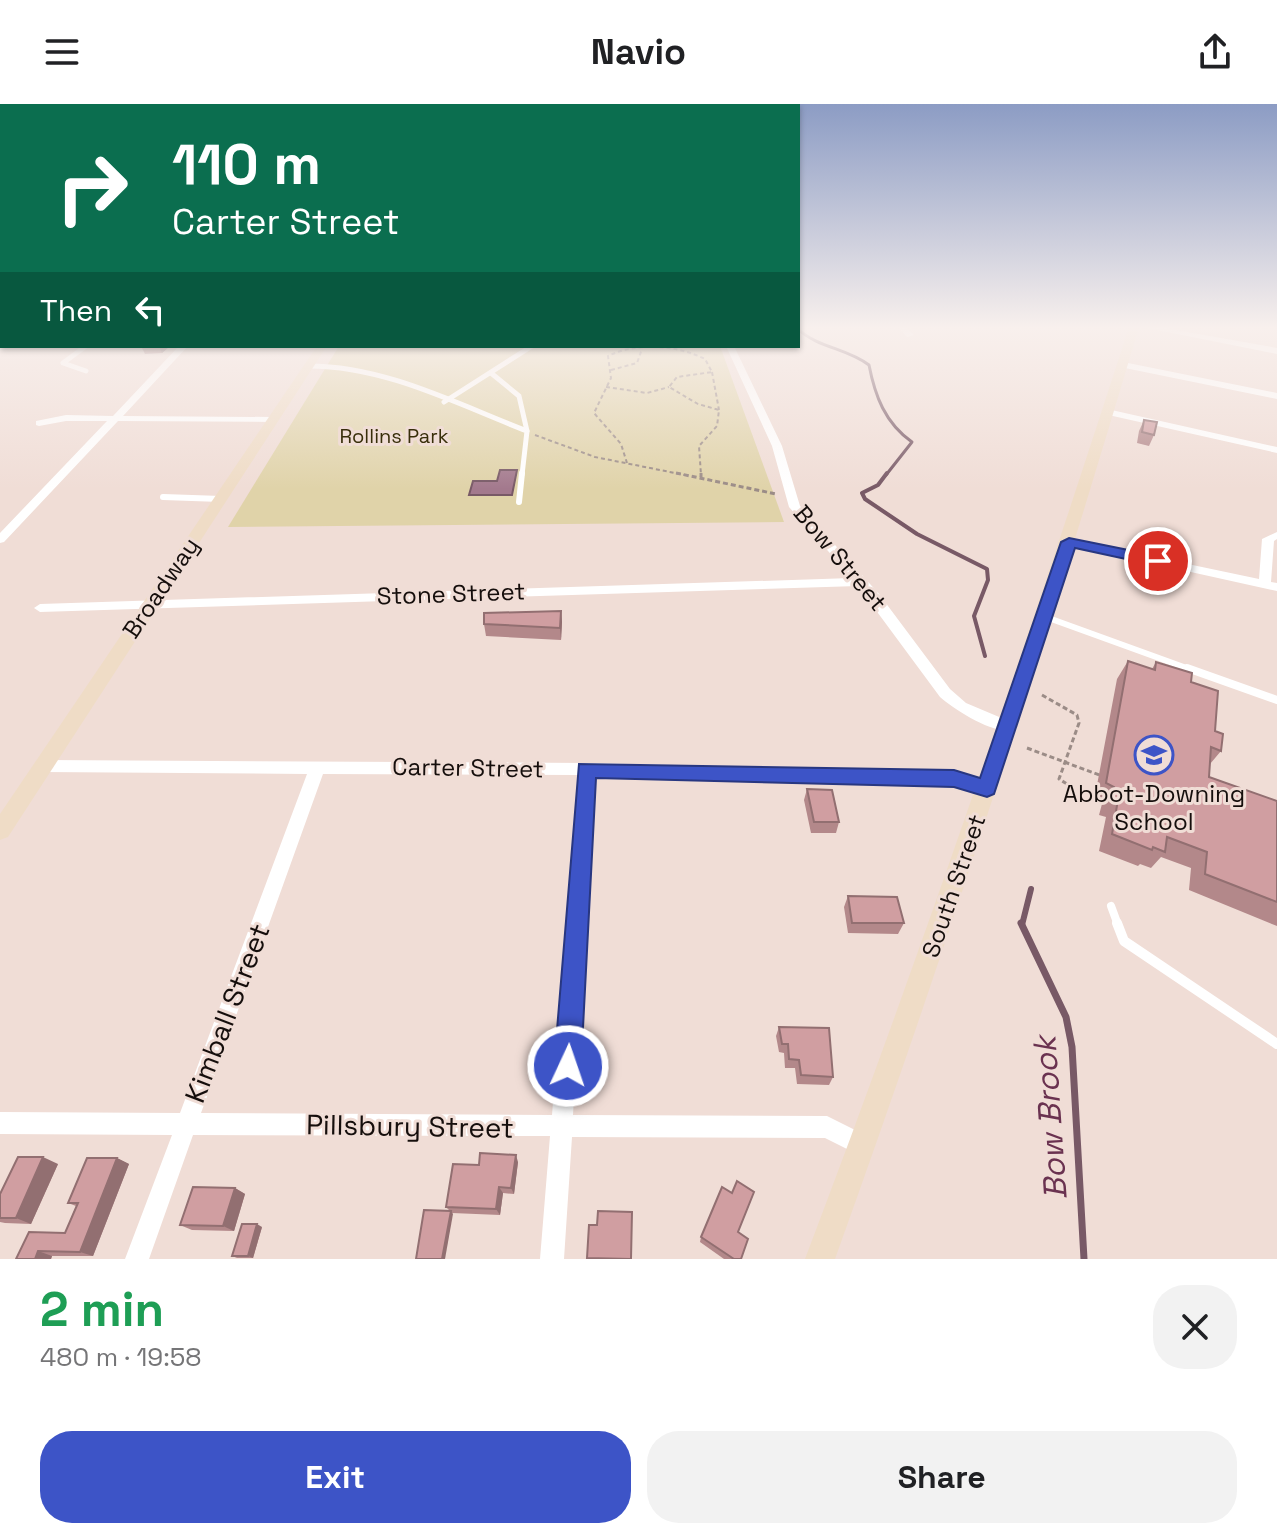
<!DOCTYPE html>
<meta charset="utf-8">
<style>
:root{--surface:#fff;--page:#f2f2f2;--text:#202124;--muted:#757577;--accent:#3d54c7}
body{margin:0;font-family:"Space Grotesk",sans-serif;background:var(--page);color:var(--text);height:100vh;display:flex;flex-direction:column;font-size:30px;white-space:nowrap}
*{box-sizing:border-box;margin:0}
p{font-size:26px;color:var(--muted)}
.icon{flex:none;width:44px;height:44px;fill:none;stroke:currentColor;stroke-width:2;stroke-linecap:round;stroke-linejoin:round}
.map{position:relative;height:1155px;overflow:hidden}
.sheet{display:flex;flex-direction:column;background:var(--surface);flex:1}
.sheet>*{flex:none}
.guide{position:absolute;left:0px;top:0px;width:800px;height:244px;box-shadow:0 2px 6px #0004;background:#0b6e4f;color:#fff;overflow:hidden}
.pin{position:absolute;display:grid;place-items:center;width:68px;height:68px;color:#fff;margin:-34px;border:4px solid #fff;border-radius:50%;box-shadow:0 2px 8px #0007}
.me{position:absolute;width:88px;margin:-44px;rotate:3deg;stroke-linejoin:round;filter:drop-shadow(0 0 6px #0008)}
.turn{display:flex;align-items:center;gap:28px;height:168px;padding:0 40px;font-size:36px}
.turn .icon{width:104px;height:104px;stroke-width:2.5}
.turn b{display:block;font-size:56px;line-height:68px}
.then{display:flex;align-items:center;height:76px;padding:0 40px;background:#0003;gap:16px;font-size:30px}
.round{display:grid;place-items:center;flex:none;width:84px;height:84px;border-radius:32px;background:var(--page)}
.overview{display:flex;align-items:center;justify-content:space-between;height:136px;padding:0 40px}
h1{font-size:48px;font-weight:700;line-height:60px;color:#1e9e55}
.primary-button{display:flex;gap:16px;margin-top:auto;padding:16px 40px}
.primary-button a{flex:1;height:92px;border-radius:32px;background:var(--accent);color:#fff;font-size:32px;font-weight:700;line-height:92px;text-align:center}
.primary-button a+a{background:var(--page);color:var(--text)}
header{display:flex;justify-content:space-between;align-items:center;height:104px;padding:0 40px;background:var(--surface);font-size:36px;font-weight:700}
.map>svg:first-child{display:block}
.green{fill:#e0d3a9}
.water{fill:#a3798d;stroke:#785966;stroke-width:2}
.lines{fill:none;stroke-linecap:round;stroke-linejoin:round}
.stream-far3{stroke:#785966;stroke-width:3}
.stream-far2{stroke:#785966;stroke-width:4}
.stream-far1{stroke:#785966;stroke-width:6}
.stream{stroke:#785966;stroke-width:7}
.path-far1{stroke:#9b8c87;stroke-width:2;stroke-dasharray:4 3;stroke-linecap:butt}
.path{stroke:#9b8c87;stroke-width:3;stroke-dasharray:5 3;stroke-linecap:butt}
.lane-far3{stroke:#fff;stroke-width:5}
.lane-far2{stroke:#fff;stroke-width:6}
.lane-far1{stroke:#fff;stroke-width:8}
.lane{stroke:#fff;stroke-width:10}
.street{fill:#fff;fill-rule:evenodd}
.secondary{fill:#efdcc6;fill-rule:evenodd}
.primary{fill:#e0b98c;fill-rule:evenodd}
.wall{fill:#b3888a}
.shaded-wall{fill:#926f71}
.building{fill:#d09ea1;stroke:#926f71;stroke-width:2}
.route{fill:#3d54c7;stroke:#283781;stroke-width:2}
.labels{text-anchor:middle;stroke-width:6;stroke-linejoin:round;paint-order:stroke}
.far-park-label{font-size:20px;fill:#382e0a;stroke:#f0ddd6}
.street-label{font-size:24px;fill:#150e0c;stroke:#f0ddd6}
.poi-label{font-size:24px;fill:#150e0c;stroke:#f0ddd6}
.near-street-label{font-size:28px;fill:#150e0c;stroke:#f0ddd6}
.near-water-label{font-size:32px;font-style:italic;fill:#6a3250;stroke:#f0ddd6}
</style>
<header><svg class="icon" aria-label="menu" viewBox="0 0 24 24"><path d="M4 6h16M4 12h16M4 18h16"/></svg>Navio<svg class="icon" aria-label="share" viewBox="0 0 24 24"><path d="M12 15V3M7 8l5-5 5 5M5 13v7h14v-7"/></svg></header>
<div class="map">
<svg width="1277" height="1155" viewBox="0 0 1277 1155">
<rect width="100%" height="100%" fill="#f0ddd6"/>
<path class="green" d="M339,242h381l64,176 -556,5z"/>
<path class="water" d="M500,366h17l-5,25h-43l4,-14h24z"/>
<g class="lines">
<path class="stream-far3" d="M798,225c20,19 49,19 71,36 6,31 16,58 43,77l-26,33"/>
<path class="stream-far2" d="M887,369l-9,12 -16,8 3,6 52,35 70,35 1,11 -14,36 11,40"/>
<path class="stream-far1" d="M1022,821l9,-36"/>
<path class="stream" d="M1021,819l45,94 6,30 12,212"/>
<g class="path-far1">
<path d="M611,266l26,-7 5,-14"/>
<path d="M712,268l7,38"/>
<path d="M606,283l41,6 22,-6"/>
<path d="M535,331l60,22 90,18"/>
<path d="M627,359l-6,-19 -27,-31 17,-35 -3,-22c29,-14 69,-11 97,3l7,13 -35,5 -8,10 29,17 21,6 -2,16 -18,20 2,29"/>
</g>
<g class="path">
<path d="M676,369l100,21"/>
<path d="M701,369v4"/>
<path d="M1042,591l35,20 2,8 -20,56 16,10"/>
<path d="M1027,644l75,28"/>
</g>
<g class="lane-far3">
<path d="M86,242l-23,17 23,8"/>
<path d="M309,262c76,0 148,38 218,65l-5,44"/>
<path d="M491,269l28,23 8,35"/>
<path d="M444,298l88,-56"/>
</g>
<g class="lane-far2">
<path d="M163,393l58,2"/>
<path d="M519,398l3,-29"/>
<path d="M1043,512l149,54"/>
</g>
<g class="lane-far1">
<path d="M1187,564l90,32"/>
<path d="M1111,802l7,19"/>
</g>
<path class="lane" d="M1117,819l7,18 153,103"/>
<g class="street">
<path d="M898,223h8l8,8 -7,2z"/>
<path d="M1142,223h17l118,21v6z"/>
<path d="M179,242h9l-65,70 150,1 3,1v4l-158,-1 -114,121 -4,1v-10l107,-112h-41l-27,5 -3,-1v-4l30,-6 47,1z"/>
<path d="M726,242h8l48,100 18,60 79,88 71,95 16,14 45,19 2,4 -2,4c-19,4 -57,-21 -71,-33l-82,-111 -818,26 -6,-4 6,-4 812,-26 -63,-71 -17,-61z"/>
<path d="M1123,258l154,31v6l-157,-32v-4z"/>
<path d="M1107,305l170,38v6l-173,-39 -2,-2z"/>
<path d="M1277,428v7l-3,2 -3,41 6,1v8l-208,-46 -6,-3 6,-3 190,40 3,-40z"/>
<path d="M43,656l544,3 367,9 39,11 2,5 -2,5 -6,1 -33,-10 -360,-9 -21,340 254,1 44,22 3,8 -3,8 -8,3 -38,-19 -253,-1 -8,122h-24l10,-123 -357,-1 -44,124h-24l47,-124 -172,-1v-22l180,1 127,-339 -264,-2 -5,-2 -3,-4 3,-4zM323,670l256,1 -27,340 -351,-2z"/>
</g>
<g class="secondary">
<path d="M1129,223h10c-93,314 -193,624 -304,932h-30c117,-308 223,-619 324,-932z"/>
<path d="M317,242h10l-319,491 -8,3v-26z"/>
</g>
<path class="primary" d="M2,233v8l-2,1v-8z"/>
</g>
<g class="wall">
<path d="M141,242h29l-8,7 -17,1z"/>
<path d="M1144,316l10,15 -5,11 -12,-3 2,-12z"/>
<path d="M561,507l1,11 -1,18 -75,-4 -2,-12z"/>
<path d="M1128,557l24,8 4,-7 35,20 24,49 6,20 -11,13 -1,13 68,24v125l-88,-36 2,-22 -30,-11 -10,11 -11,-4 -2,2 -39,-15 7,-34 -7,-2 3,-11 -8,-3 23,-122z"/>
<path d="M807,685l32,33 -3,11h-25l-7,-33z"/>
<path d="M848,792l56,27 -6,11 -50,-1 -4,-26z"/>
<path d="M779,923l54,50 -4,8 -32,-1 -2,-16h-10l-1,-15 -5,-1 -3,-16z"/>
<path d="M117,1054l12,6 -36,92h-41l-1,3h-35l49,-26 11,-27 -8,-3z"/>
<path d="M518,1058l-4,32 -11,-1 -3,22 -48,-2 1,1 -7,-7 33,-42z"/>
<path d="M58,1060l-27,60 -26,-1 -5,-1v-28z"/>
<path d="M235,1084l10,6 -11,37 -42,-1 -12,-5z"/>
<path d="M732,1089l6,39 3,27h-17l-24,-17 1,-5z"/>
<path d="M262,1123l-9,31h-16l-5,-2z"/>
</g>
<g class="shaded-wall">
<path d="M159,242h11l-8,7z"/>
<path d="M561,507l1,11 -1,18 -1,-12z"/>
<path d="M516,1051l2,7 -4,32 -3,-6z"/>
<path d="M43,1053l15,7 -27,60 -15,-6z"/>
<path d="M117,1054l12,6 -36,92 -13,-4z"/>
<path d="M499,1083l4,6 -3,22 -4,-6z"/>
<path d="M235,1084l10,6 -11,37 -11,-5z"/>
<path d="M451,1107l2,3 -8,45h-3z"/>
<path d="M257,1120l5,3 -9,31 -5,-2z"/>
<path d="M38,1147l14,5 -1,3h-16z"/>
</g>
<g class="building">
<path d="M1144,316l13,2 -3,13 -12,-3z"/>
<path d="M561,507l-1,17 -76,-4v-11z"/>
<path d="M1128,557l27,9 1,-8 36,11 -1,9 27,9 -3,40 8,3 -2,17 -10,-4 -2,30 68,24v101l-72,-28 2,-22 -40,-15 -2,15 -12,-5 -1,3 -40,-16 6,-34 -6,-2 2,-11 -8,-4z"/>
<path d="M807,685l25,1 7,32h-25z"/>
<path d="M848,792l49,1 7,26h-52z"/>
<path d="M779,923l50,1 4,49 -32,-2 -2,-15 -10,-1 -1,-15h-6z"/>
<path d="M480,1049l36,2 -5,33 -12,-1 -3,22 -50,-2 7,-43 26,1z"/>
<path d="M18,1053h25l-27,61h-16v-24z"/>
<path d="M87,1054h30l-37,94 -42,-1 -3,8h-19l13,-27 36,1 13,-30h-10z"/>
<path d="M737,1077l17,11 -16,40 10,7 -7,20h-7l-33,-22 21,-50 10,6z"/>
<path d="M193,1083l42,1 -12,38 -43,-1z"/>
<path d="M424,1106l27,1 -9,48h-26z"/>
<path d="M598,1107l34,1 -1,47 -44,-1 2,-33h8z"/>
<path d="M242,1120h15l-9,32h-16z"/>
</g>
<linearGradient id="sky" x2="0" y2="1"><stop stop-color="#8c9cc4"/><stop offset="0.58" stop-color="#f8f0ed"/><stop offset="1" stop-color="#f8f0ed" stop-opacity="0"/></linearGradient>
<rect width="1277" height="385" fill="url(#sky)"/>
<path class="route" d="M1069,434l89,18 7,5 -7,5 -83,-18 -81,246 -7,3 -33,-10 -358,-9 -15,288 -4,9 -9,4 -10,-4 -4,-9 25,-302 375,6 26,8 81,-236z"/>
<defs>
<symbol id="school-ring" viewBox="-11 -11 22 22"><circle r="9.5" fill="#f0ddd6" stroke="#3d54c7" stroke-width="1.5"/><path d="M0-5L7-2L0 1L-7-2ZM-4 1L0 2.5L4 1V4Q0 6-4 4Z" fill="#3d54c7"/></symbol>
</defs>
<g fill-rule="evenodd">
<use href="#school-ring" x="1132" y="629" width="44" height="44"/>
</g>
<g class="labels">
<g class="far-park-label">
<text x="394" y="339">Rollins Park</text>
</g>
<g class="street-label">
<text transform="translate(840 454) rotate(50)" y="8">Bow Street</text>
<text transform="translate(161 484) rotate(-56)" y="8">Broadway</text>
<text transform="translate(451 490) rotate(-2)" y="8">Stone Street</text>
<text transform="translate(468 664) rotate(1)" y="8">Carter Street</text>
<text transform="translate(954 782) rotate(-71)" y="8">South Street</text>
</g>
<g class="poi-label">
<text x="1154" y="698">Abbot-Downing<tspan x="1154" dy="28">School</tspan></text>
</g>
<g class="near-street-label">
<text transform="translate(227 909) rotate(-69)" y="10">Kimball Street</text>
<text transform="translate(410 1022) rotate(1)" y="10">Pillsbury Street</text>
</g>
<g class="near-water-label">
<text transform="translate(1050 1014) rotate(-94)" y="11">Bow Brook</text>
</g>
</g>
</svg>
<div class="pin" style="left:1158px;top:457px;background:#d93025"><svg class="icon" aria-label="arrive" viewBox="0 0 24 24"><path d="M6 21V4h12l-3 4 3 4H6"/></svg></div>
<svg class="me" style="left:568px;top:962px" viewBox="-20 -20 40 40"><circle r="17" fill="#3d54c7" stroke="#fff" stroke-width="3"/><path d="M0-11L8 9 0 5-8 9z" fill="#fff"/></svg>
<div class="guide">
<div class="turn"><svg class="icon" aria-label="right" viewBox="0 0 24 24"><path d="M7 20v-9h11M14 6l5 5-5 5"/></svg><div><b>110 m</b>Carter Street</div></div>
<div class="then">Then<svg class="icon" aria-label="left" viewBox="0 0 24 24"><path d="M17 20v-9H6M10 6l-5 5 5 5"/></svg></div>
</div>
</div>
<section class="sheet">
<div class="overview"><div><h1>2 min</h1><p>480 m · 19:58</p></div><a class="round"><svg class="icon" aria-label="close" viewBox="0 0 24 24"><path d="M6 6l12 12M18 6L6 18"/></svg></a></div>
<div class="primary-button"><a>Exit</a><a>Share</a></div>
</section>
